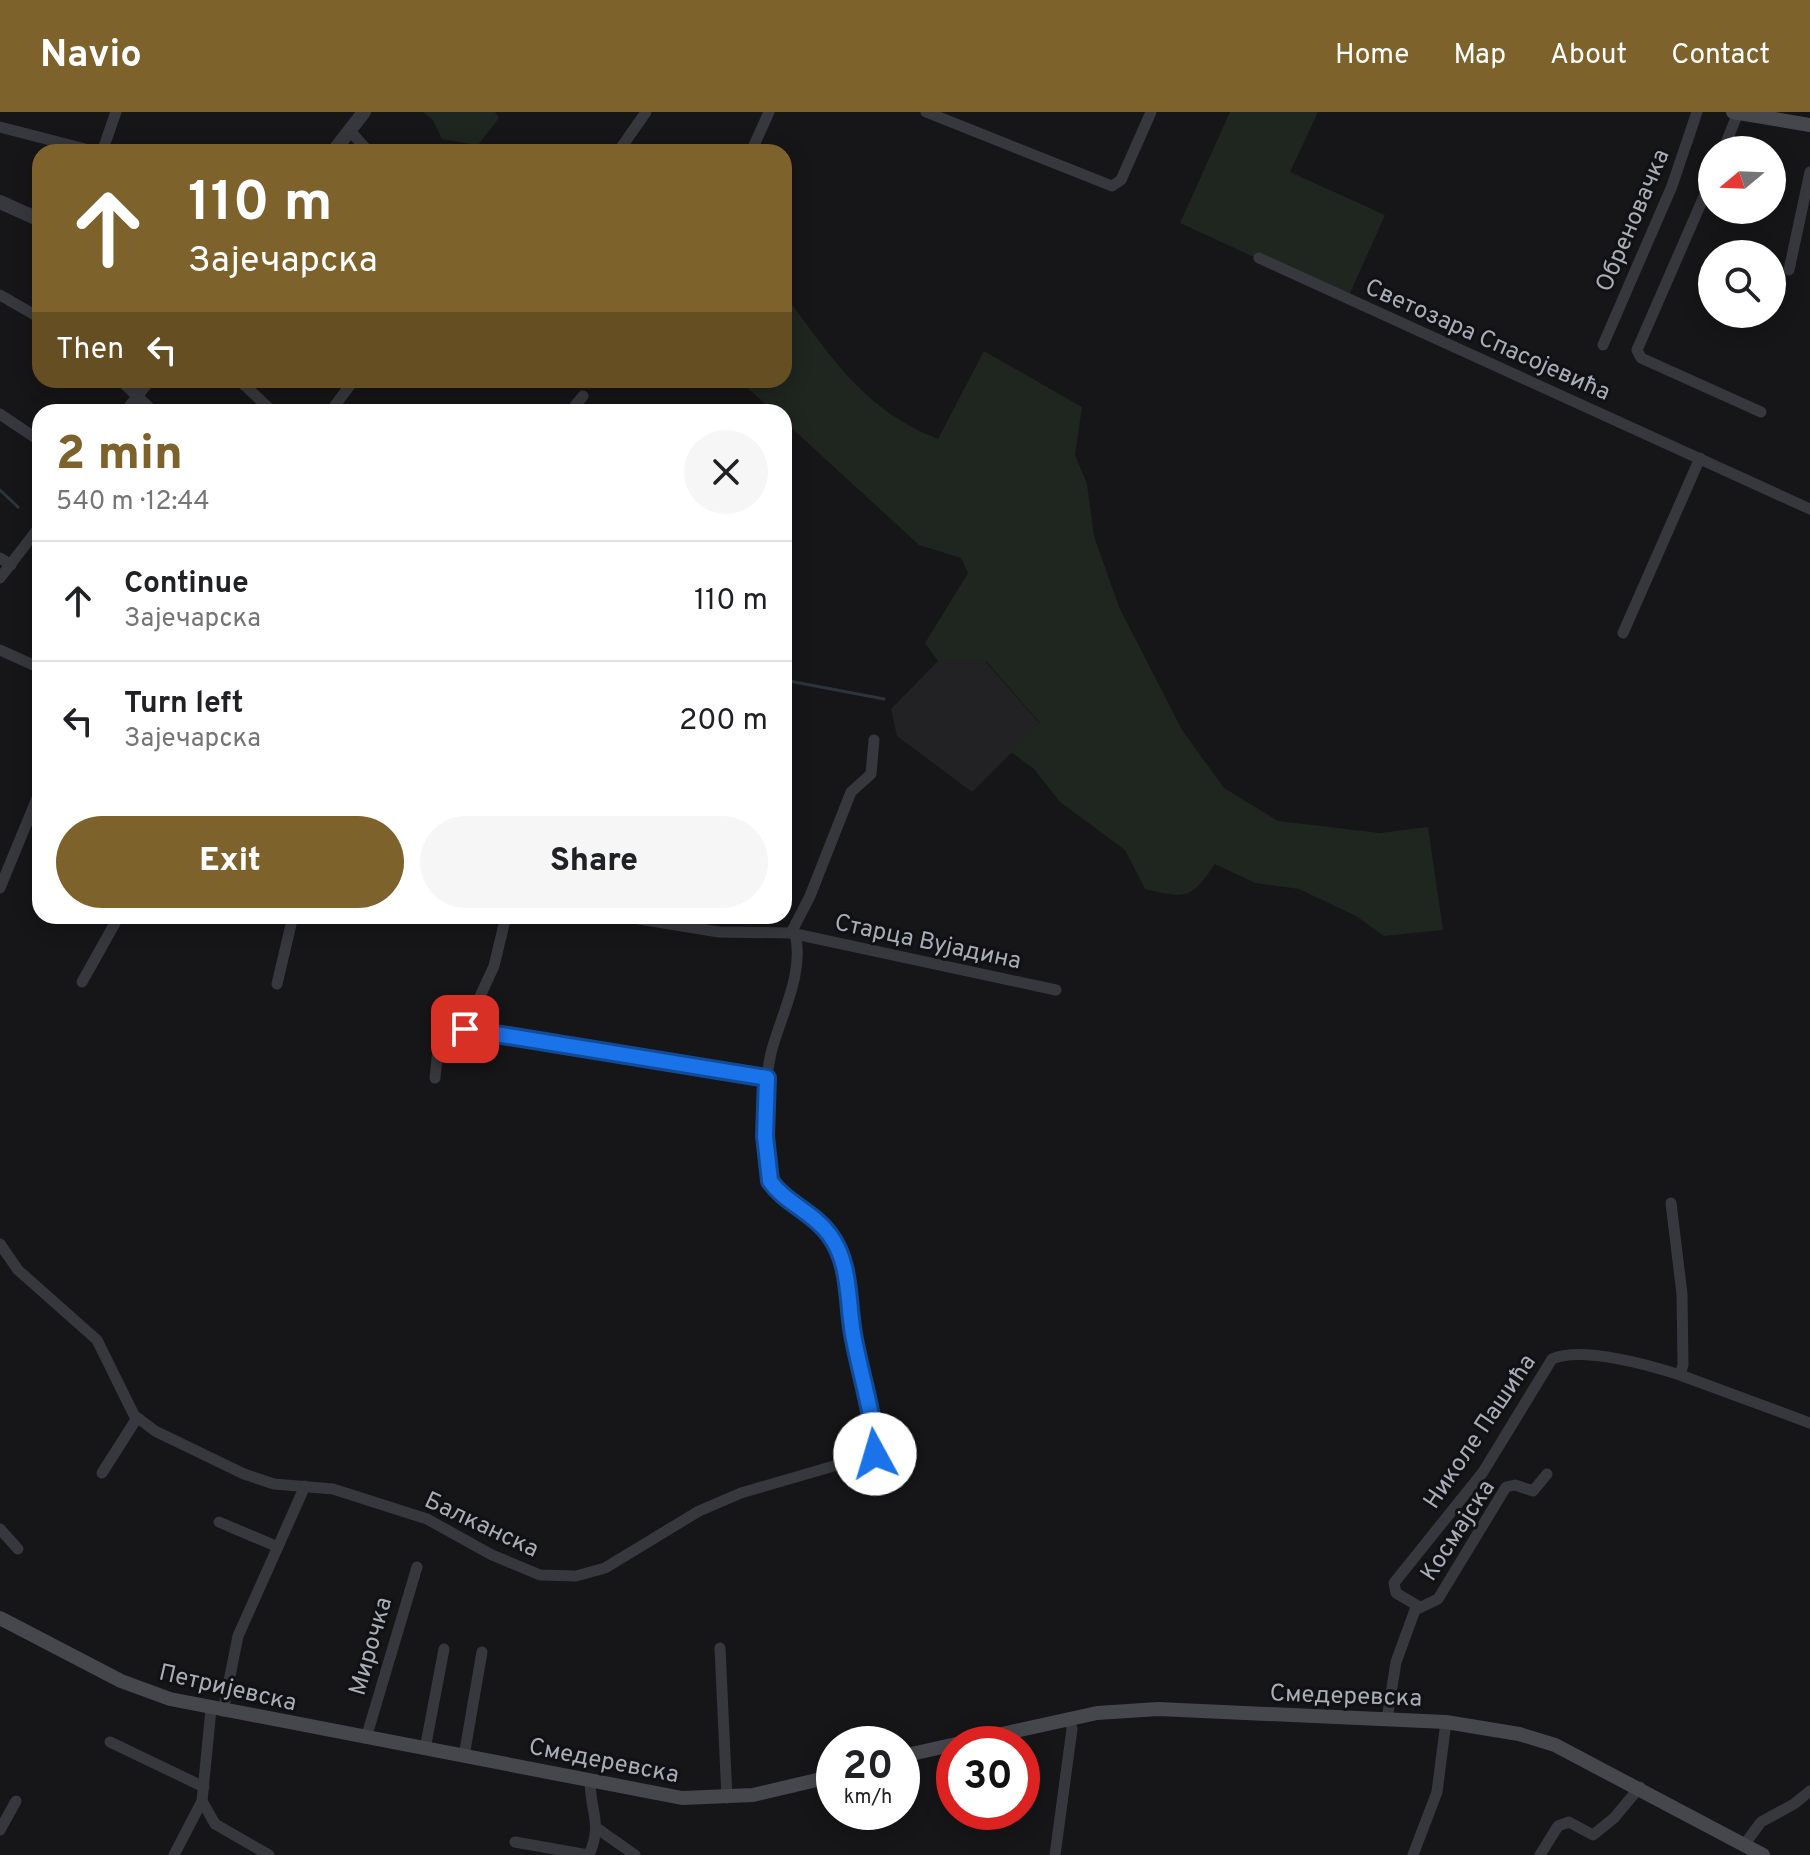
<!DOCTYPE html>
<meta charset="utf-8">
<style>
:root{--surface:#fff;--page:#f6f6f6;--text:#202124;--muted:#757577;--line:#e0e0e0;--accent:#7e622b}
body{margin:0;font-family:Overpass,sans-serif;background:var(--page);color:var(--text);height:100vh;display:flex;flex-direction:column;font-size:30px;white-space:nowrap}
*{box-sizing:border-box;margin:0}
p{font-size:26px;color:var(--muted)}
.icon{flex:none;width:44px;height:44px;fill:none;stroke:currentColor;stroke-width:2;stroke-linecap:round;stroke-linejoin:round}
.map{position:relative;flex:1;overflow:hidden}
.details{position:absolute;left:32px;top:292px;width:760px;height:520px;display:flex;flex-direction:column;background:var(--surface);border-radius:24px;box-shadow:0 4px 20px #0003}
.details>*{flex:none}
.banner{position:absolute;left:32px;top:32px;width:760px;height:244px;border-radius:24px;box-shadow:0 4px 20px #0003;background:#7e622b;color:#fff;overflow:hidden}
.needle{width:52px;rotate:251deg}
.buttons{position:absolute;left:1698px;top:24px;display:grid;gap:16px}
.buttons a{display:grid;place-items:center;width:88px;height:88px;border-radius:50%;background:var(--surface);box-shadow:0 4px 20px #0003;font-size:40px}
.speed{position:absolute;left:816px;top:1614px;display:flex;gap:16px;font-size:40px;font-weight:700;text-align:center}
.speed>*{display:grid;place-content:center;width:104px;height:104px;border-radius:50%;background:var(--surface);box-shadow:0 4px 20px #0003;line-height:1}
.speed small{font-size:20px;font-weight:400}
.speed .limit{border:12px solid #d22;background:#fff;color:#111}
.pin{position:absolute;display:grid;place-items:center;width:68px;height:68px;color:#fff;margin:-34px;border-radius:16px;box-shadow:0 4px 12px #0006}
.me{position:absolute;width:88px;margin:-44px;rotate:354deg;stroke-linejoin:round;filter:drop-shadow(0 0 6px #0008)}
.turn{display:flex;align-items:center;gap:28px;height:168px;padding:0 24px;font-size:36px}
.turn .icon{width:104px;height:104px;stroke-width:2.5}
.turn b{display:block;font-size:56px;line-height:68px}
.then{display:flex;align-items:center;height:76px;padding:0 24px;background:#0003;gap:16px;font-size:30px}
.round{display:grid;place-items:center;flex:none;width:84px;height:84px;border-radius:42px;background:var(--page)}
.overview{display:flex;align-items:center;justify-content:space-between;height:136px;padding:0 24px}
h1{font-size:48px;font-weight:800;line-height:60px;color:var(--accent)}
.cta{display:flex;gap:16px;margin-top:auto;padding:16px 24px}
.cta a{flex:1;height:92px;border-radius:48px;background:var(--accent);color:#fff;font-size:32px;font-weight:800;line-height:92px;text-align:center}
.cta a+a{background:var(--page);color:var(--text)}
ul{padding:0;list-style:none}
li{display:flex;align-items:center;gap:24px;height:120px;padding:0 24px;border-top:2px solid var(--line)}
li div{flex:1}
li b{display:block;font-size:30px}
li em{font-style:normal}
header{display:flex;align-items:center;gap:48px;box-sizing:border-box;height:112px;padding:0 40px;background:var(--accent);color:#fff}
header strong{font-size:38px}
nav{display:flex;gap:44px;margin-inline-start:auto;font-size:28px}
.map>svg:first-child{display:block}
.built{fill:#222225}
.green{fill:#1e261f}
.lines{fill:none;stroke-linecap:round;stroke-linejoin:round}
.stream{stroke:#2c353c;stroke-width:3}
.minor{stroke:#37383d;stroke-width:11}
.tertiary{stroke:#37383d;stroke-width:14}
.secondary{stroke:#45474d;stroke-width:14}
.route-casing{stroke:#114b97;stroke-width:20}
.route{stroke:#1a73e8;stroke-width:14}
.labels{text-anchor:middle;stroke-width:6;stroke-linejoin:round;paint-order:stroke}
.street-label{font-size:24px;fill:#a8adb8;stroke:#111113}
</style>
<header>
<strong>Navio</strong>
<nav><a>Home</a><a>Map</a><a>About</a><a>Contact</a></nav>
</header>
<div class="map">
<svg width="1810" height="1743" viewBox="0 0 1810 1743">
<rect width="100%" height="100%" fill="#161618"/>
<path class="built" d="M938,549h47l55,63 -68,68 -75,-56 -6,-27z"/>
<g class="green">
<path d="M423,0h72l4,6 -21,27 -36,-6 -9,-19z"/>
<path d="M1230,0h88l-28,60 95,43 -38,85 -167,-77z"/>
<path d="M784,182c47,62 78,115 154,145l46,-88 98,56 -7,48 12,29 7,52 25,71 63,123 42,58 54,33 102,12 48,-6 15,103 -59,6 -28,-20 -57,-27 -44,-6 -40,-19c-24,35 -28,35 -70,25l-20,-39 -65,-48 -26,-33 -23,-17 29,-29 -54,-62h-48l-13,-18 43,-70 -7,-15 -42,-13 -135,-124v-9h-10l-35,-32h45z"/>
</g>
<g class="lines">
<g class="stream">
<path d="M0,378l18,17"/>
<path d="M784,568l100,19"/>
</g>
<g class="minor">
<path d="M926,0l186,74 9,-6 30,-68"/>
<path d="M0,15l97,25"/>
<path d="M350,19l19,21"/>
<path d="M1723,38l15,-37"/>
<path d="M102,40l14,-40"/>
<path d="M618,40l28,-40"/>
<path d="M751,40l18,-40"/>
<path d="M1712,66l-75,172 4,8 120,54"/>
<path d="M1259,146l551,251"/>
<path d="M1789,158l21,-98"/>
<path d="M0,183l40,23"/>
<path d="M1603,233l69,-159 25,-74"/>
<path d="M120,268l34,32"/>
<path d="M239,268l34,32"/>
<path d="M125,300l25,-32"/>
<path d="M330,300l24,-32"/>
<path d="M570,300l13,-16"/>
<path d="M0,302l40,27"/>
<path d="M0,446l11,7"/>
<path d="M0,466l40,-52"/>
<path d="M1623,521l77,-175"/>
<path d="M0,538l40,18"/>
<path d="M0,776l40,-97"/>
<path d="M621,804l98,16 72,1 265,57"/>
<path d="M791,821l19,-37 41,-104 20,-18 3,-34"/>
<path d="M82,870l37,-66"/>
<path d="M277,872l16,-68"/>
<path d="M465,917l302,49"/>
<path d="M435,966l4,-38 26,-11 29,-63 12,-50"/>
<path d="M0,1132l18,26 79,70 37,75 21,16 89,43 30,10 59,5 94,30 65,36 48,20 36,1 29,-8 94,-57 42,-18 134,-39c-1,-41 -15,-80 -22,-120 -5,-30 -3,-61 -18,-90 -15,-29 -63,-42 -68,-75 -4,-36 -4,-80 4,-116 9,-36 34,-80 24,-119"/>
<path d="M1680,1263l130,48"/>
<path d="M102,1361l35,-55"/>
<path d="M219,1410l59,25"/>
<path d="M0,1417l18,20"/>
<path d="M1418,1494l-22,-13 -2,-10 89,-111 69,-113c30,-13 97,6 128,16l3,-10 -1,-71 -11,-91"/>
<path d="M720,1536l7,150"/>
<path d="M223,1599l15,-75 67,-150"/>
<path d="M1387,1607l9,-57 19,-52 23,-11 68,-112 9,-2 18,6 14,-17"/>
<path d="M366,1626l51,-171"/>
<path d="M110,1630l94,45"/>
<path d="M425,1637l19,-100"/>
<path d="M464,1644l18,-104"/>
<path d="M202,1689l13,23 54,31"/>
<path d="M598,1717l37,26"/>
<path d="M0,1718l16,-29"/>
<path d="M515,1730l73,13"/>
<path d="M1744,1733l17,-23 33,-18 16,-13"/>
<path d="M174,1743l28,-54 9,-92"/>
<path d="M589,1743c14,-32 1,-43 1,-75"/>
<path d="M1055,1743l17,-126 -3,-11"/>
<path d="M1413,1743l24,-63 9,-70"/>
<path d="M1540,1743l18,-29 11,-4 24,13 21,-17 26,-31"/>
</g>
<g class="tertiary">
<path d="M333,40l31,-40"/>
<path d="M0,90l40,18"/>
</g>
<g class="secondary">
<path d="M1733,0l77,13"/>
<path d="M0,1506l121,63 49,18 512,99 71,-3 81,-19"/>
<path d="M902,1644l195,-43 61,-4 288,13 73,12 36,11 208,110"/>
</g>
</g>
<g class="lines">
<defs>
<path id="route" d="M465,917l302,49 -2,58 5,45c15,22 43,31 59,53 22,29 18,66 24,100 7,40 21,79 22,120"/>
</defs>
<use href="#route" class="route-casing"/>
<use href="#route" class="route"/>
</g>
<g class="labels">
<g class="street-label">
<text transform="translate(1632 108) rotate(-67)" y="8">Обреновачка</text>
<text transform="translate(1488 227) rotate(24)" y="8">Светозара Спасојевића</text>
<text transform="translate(928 829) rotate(12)" y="8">Старца Вујадина</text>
<text transform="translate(1479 1319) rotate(-56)" y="8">Николе Пашића</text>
<text transform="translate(482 1412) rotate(25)" y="8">Балканска</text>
<text transform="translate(1457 1418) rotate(-57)" y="8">Космајска</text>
<text transform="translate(370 1534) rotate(-74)" y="8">Мирочка</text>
<text transform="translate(228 1575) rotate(13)" y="8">Петријевска</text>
<text transform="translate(1346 1583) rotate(2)" y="8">Смедеревска</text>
<text transform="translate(604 1648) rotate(11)" y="8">Смедеревска</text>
</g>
</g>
</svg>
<div class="buttons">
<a><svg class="needle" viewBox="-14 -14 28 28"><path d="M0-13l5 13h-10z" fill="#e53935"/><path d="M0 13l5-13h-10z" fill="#757577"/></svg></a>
<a><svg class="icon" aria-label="search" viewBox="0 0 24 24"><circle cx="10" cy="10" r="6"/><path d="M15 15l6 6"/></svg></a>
</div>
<div class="speed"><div>20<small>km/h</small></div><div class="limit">30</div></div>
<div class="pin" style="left:465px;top:917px;background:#d93025"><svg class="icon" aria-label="arrive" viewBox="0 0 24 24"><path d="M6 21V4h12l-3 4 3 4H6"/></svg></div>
<svg class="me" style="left:875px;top:1342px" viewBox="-20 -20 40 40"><circle r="19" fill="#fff"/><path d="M0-13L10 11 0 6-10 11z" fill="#1a73e8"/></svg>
<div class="banner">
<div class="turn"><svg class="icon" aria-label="ahead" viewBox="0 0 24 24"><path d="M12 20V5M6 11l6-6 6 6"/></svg><div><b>110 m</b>Зајечарска</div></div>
<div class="then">Then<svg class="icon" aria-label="left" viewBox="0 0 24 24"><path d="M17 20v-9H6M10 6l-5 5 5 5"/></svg></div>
</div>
<section class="details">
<div class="overview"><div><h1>2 min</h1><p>540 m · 12:44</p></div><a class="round"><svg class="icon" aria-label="close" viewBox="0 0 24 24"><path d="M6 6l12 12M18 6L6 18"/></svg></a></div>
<ul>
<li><svg class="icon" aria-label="ahead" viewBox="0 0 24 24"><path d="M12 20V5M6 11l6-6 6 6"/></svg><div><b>Continue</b><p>Зајечарска</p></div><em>110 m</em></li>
<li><svg class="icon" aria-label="left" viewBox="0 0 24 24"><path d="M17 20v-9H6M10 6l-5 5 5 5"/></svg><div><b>Turn left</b><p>Зајечарска</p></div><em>200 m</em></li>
</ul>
<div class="cta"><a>Exit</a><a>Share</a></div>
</section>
</div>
